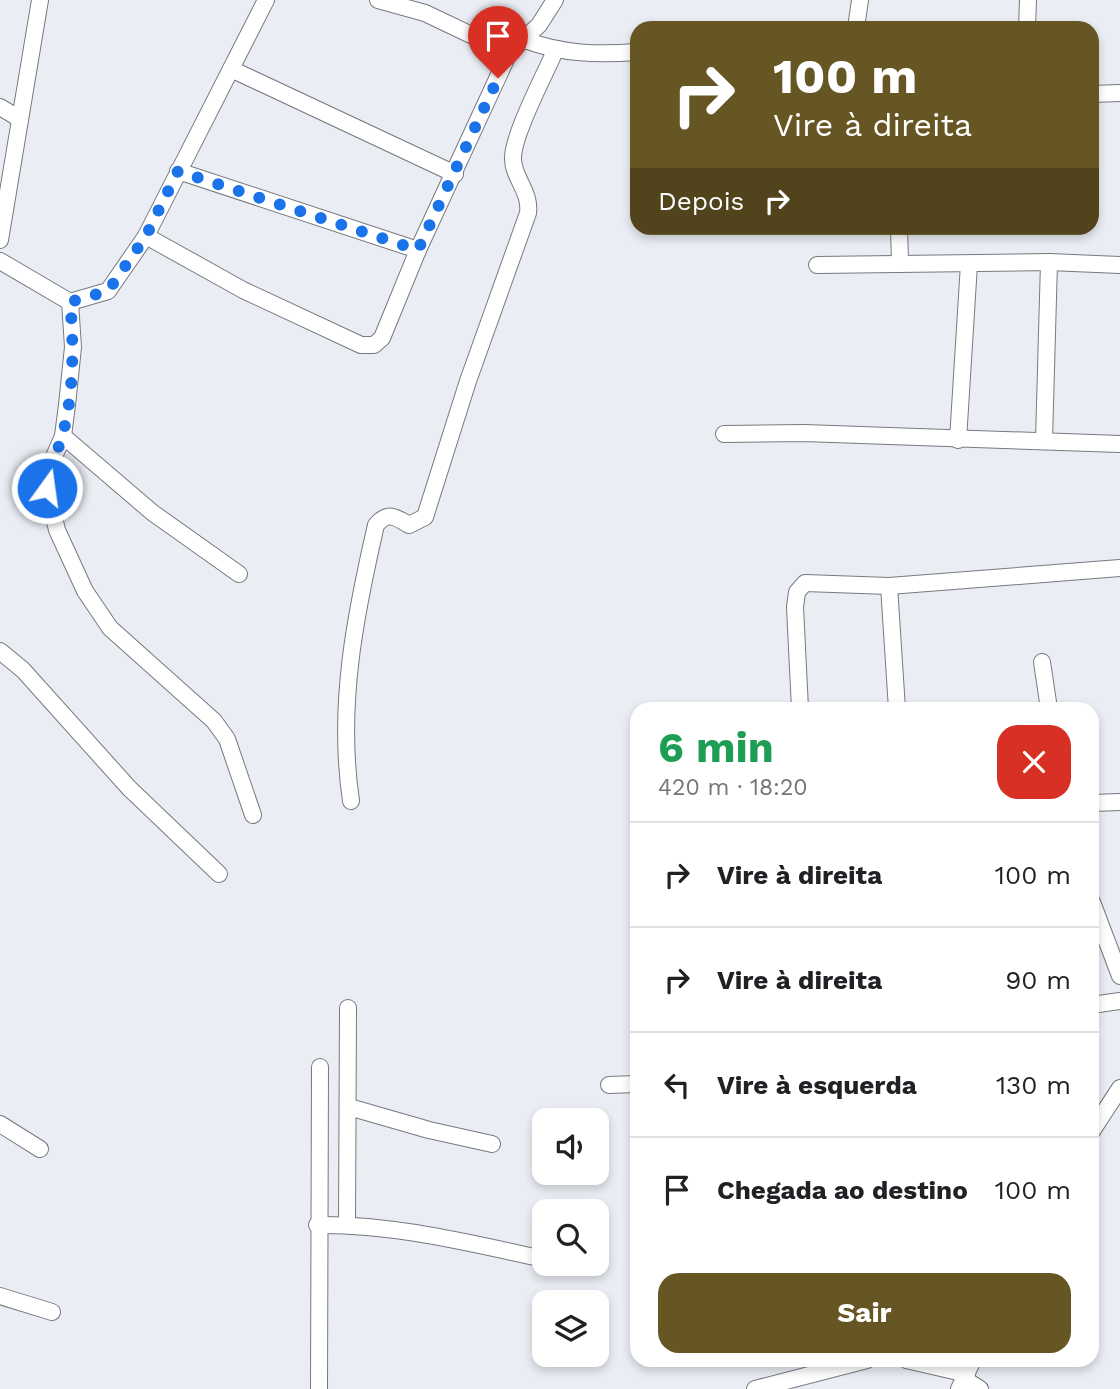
<!DOCTYPE html>
<html lang="pt">
<meta charset="utf-8">
<style>
:root{--surface:#fff;--page:#f6f6f6;--text:#202124;--muted:#757577;--line:#e0e0e0;--accent:#665623}
body{margin:0;font-family:"Work Sans",sans-serif;background:var(--page);color:var(--text);height:100vh;display:flex;flex-direction:column;font-size:26px;white-space:nowrap}
*{box-sizing:border-box;margin:0}
p{font-size:23px;color:var(--muted)}
.icon{flex:none;width:38px;height:38px;fill:none;stroke:currentColor;stroke-width:2;stroke-linecap:round;stroke-linejoin:round}
.map{position:relative;flex:1;overflow:hidden}
.details{position:absolute;left:630px;top:702px;width:469px;height:665px;display:flex;flex-direction:column;background:var(--surface);border-radius:21px;box-shadow:0 4px 10px #0003}
.details>*{flex:none}
.banner{position:absolute;left:630px;top:21px;width:469px;height:214px;border-radius:21px;box-shadow:0 4px 10px #0003;background:#665623;color:#fff;overflow:hidden}
.controls{position:absolute;left:532px;top:1108px;display:grid;gap:14px}
.controls a{display:grid;place-items:center;width:77px;height:77px;border-radius:14px;background:var(--surface);box-shadow:0 4px 10px #0003;font-size:35px}
.pin{position:absolute;display:grid;place-items:center;width:60px;height:60px;color:#fff;margin:-72px -30px;border-radius:50% 50% 50% 0;rotate:-45deg;box-shadow:0 0 7px #0007}
.pin .icon{rotate:45deg}
.me{position:absolute;width:77px;margin:-38px;rotate:14deg;stroke-linejoin:round;filter:drop-shadow(0 0 5px #0008)}
.turn{display:flex;align-items:center;gap:24px;height:147px;padding:0 28px;font-size:32px}
.turn .icon{width:91px;height:91px;stroke-width:2.5}
.turn b{display:block;font-size:49px;line-height:60px}
.then{display:flex;align-items:center;height:66px;padding:0 28px;background:#0003;gap:14px;font-size:26px}
.round{display:grid;place-items:center;flex:none;width:74px;height:74px;border-radius:21px;background:var(--page)}
.headline{display:flex;align-items:center;justify-content:space-between;height:119px;padding:0 28px}
h1{font-size:42px;font-weight:700;line-height:52px;color:#1e9e55}
.action{display:flex;gap:14px;margin-top:auto;padding:14px 28px}
.action a{flex:1;height:80px;border-radius:21px;background:var(--accent);color:#fff;font-size:28px;font-weight:700;line-height:80px;text-align:center}
ul{padding:0;list-style:none}
li{display:flex;align-items:center;gap:21px;height:105px;padding:0 28px;border-top:2px solid var(--line)}
li div{flex:1}
li b{display:block;font-size:26px}
li em{font-style:normal}
.map>svg:first-child{display:block}
.lines{fill:none;stroke-linecap:round;stroke-linejoin:round}
.minor-casing{stroke:#76797f;stroke-width:18}
.minor{stroke:#fff;stroke-width:16}
.route{stroke:#1a73e8;stroke-width:12;stroke-dasharray:0 21.6}
</style>
<div class="map">
<svg width="1120" height="1389" viewBox="0 0 1120 1389">
<rect width="100%" height="100%" fill="#eaeef4"/>
<g class="lines">
<defs>
<g id="minor">
<path d="M378,0l47,13 84,40"/>
<path d="M856,28l4,-28"/>
<path d="M1027,28l1,-28"/>
<path d="M525,40c38,14 72,15 112,12"/>
<path d="M231,69l224,105"/>
<path d="M1092,94l28,-1"/>
<path d="M0,107l20,12"/>
<path d="M178,171l240,79"/>
<path d="M899,228l1,34"/>
<path d="M146,236l97,54 118,55h13l8,-7 36,-88 91,-197 30,-28 16,-25"/>
<path d="M0,240l40,-240"/>
<path d="M0,261l70,41 38,-11 38,-55 120,-236"/>
<path d="M817,265l232,-3 71,3"/>
<path d="M70,302l3,45 -6,58 -4,31 -14,32 -2,20 10,42 28,61 25,37 104,93 13,18 26,76"/>
<path d="M724,434l80,-1 316,11"/>
<path d="M63,436l90,77 86,61"/>
<path d="M958,440l11,-176"/>
<path d="M1044,440l5,-178"/>
<path d="M889,586l8,123"/>
<path d="M0,651l23,19 106,118 90,86"/>
<path d="M1042,662l7,47"/>
<path d="M800,709l-5,-102 2,-15 8,-9 84,3 231,-18"/>
<path d="M351,801c-14,-95 4,-185 25,-276 12,-14 20,-8 33,0l16,-8 43,-136 60,-168c3,-22 -16,-36 -15,-56 1,-24 31,-81 42,-106"/>
<path d="M1092,803l28,-1"/>
<path d="M1092,902l28,74"/>
<path d="M1092,1005l28,-4"/>
<path d="M609,1085l28,-1"/>
<path d="M349,1107l80,23 63,14"/>
<path d="M0,1124l40,25"/>
<path d="M1092,1131l28,-43"/>
<path d="M317,1225c77,-1 152,18 227,34"/>
<path d="M347,1225l1,-217"/>
<path d="M567,1264l6,1"/>
<path d="M0,1296l52,16"/>
<path d="M906,1360l61,14"/>
<path d="M964,1379l16,10"/>
<path d="M319,1389l1,-322"/>
<path d="M755,1389l112,-29"/>
<path d="M959,1389l14,-29"/>
</g>
</defs>
<use href="#minor" class="minor-casing"/>
<use href="#minor" class="minor"/>
</g>
<g class="lines">
<path class="route" d="M47,488c2,-19 10,-34 15,-52 12,-39 12,-94 8,-134l38,-11 38,-55 32,-65 240,79 80,-172"/>
</g>
</svg>
<div class="controls">
<a><svg class="icon" aria-label="sound" viewBox="0 0 24 24"><path d="M4 9h4l5-4v14l-5-4H4zM17 9q2 3 0 6"/></svg></a>
<a><svg class="icon" aria-label="search" viewBox="0 0 24 24"><circle cx="10" cy="10" r="6"/><path d="M15 15l6 6"/></svg></a>
<a><svg class="icon" aria-label="layers" viewBox="0 0 24 24"><path d="M12 4l9 5-9 5-9-5zM3 14l9 5 9-5"/></svg></a>
</div>
<div class="pin" style="left:498px;top:78px;background:#d93025"><svg class="icon" aria-label="arrive" viewBox="0 0 24 24"><path d="M6 21V4h12l-3 4 3 4H6"/></svg></div>
<svg class="me" style="left:47px;top:488px" viewBox="-20 -20 40 40"><circle r="17" fill="#1a73e8" stroke="#fff" stroke-width="3"/><path d="M0-11L8 9 0 5-8 9z" fill="#fff"/></svg>
<div class="banner">
<div class="turn"><svg class="icon" aria-label="right" viewBox="0 0 24 24"><path d="M7 20v-9h11M14 6l5 5-5 5"/></svg><div><b>100 m</b>Vire à direita</div></div>
<div class="then">Depois<svg class="icon" aria-label="right" viewBox="0 0 24 24"><path d="M7 20v-9h11M14 6l5 5-5 5"/></svg></div>
</div>
<section class="details">
<div class="headline"><div><h1>6 min</h1><p>420 m · 18:20</p></div><a class="round" style="background:#d93025;color:#fff"><svg class="icon" aria-label="close" viewBox="0 0 24 24"><path d="M6 6l12 12M18 6L6 18"/></svg></a></div>
<ul>
<li><svg class="icon" aria-label="right" viewBox="0 0 24 24"><path d="M7 20v-9h11M14 6l5 5-5 5"/></svg><div><b>Vire à direita</b></div><em>100 m</em></li>
<li><svg class="icon" aria-label="right" viewBox="0 0 24 24"><path d="M7 20v-9h11M14 6l5 5-5 5"/></svg><div><b>Vire à direita</b></div><em>90 m</em></li>
<li><svg class="icon" aria-label="left" viewBox="0 0 24 24"><path d="M17 20v-9H6M10 6l-5 5 5 5"/></svg><div><b>Vire à esquerda</b></div><em>130 m</em></li>
<li><svg class="icon" aria-label="arrive" viewBox="0 0 24 24"><path d="M6 21V4h12l-3 4 3 4H6"/></svg><div><b>Chegada ao destino</b></div><em>100 m</em></li>
</ul>
<div class="action"><a>Sair</a></div>
</section>
</div>
